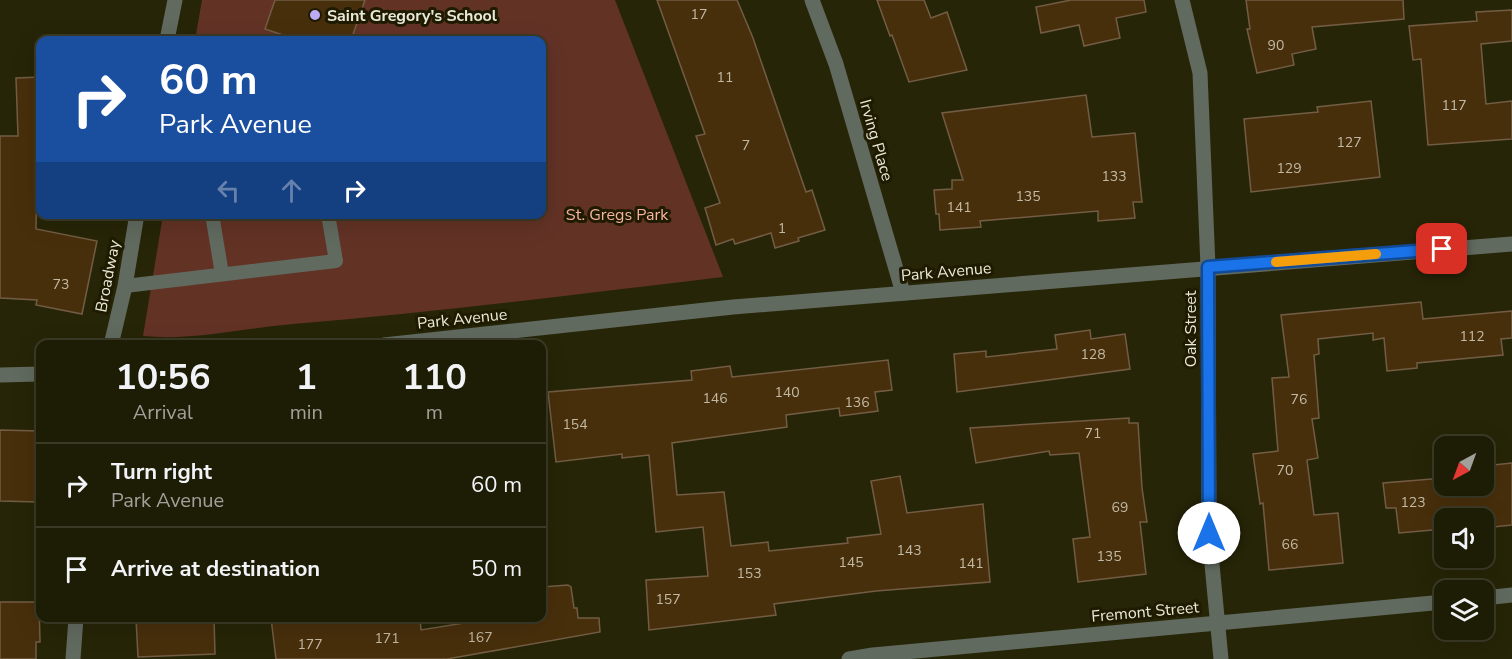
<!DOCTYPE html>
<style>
:root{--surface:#1d1c05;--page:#2a2913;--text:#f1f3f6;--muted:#a0a19a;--line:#3b3a27}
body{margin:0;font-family:"Nunito Sans",sans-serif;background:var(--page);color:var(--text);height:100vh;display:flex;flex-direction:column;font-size:22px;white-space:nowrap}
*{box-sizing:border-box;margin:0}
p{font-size:20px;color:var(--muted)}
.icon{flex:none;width:33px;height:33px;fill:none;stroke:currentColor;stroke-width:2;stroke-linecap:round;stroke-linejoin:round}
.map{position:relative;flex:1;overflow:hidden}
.panel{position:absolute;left:36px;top:340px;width:510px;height:282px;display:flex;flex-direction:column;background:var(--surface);border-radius:12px;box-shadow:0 6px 24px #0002,0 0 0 2px var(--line)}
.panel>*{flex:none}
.top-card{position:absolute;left:36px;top:36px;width:510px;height:183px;border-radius:12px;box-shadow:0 6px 24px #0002,0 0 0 2px var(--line);background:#1a4fa0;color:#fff;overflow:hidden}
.needle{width:39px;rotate:221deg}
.tools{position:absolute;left:1434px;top:436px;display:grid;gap:12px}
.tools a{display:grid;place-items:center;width:60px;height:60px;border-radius:12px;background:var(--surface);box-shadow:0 6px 24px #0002,0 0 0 2px var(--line);font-size:30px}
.pin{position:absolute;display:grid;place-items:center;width:51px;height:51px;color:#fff;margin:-26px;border-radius:12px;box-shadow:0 3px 9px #0006}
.me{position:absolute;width:66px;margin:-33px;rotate:0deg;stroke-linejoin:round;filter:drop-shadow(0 0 4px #0008)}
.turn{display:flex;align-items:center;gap:21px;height:126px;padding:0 24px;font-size:27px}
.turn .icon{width:78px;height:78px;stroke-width:2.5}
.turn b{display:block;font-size:42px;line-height:51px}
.lanes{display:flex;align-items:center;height:57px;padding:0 24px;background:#0003;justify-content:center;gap:30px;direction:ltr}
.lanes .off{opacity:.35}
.eta{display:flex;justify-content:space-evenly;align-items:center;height:102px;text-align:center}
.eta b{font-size:36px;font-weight:700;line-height:42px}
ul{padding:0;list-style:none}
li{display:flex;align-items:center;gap:18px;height:84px;padding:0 24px;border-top:2px solid var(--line)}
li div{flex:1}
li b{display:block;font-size:22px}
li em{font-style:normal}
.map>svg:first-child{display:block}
.green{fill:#623225}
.building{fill:#482f0c;stroke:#725d44;stroke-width:1.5}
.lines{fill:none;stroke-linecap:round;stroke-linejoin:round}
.service{stroke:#616a5f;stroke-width:14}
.minor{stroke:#616a5f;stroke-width:15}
.route-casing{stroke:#114b97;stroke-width:15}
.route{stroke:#1a73e8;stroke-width:10}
.slow{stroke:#f59e0b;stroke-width:10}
.poi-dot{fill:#bcaaf5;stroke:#1e1b00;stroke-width:2}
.labels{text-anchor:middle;stroke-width:6;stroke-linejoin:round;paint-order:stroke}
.number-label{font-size:14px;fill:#c2baa5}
.poi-label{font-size:16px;font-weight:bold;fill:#eae9d8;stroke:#1e1b00;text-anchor:start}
.street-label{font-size:16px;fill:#eae9d8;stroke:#1e1b00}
.park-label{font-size:16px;fill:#f8b4a1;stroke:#1e1b00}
</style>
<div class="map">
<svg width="1512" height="659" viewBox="0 0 1512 659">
<rect width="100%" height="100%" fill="#272507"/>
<path class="green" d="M202,0h413l108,277c-143,17 -287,35 -430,47 -50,4 -101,17 -150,12l20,-121 379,-1v-174h-347z"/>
<g class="building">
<path d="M275,0h90l-14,40h-53l-33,-11z"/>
<path d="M657,0h80l16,38 53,154 6,-2 13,40 -27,8 1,3 -24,7 -4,-15 -36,11 -2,-5 -17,6 -11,-37 15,-5 -24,-67 9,-2z"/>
<path d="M877,0h47l7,18 16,-6 20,58 -58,12 -17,-47 -2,1z"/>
<path d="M1071,0h73l2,12 -30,6 4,20 -36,8 -5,-21 -38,8 -5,-26z"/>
<path d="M1246,0h157l1,19 -92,8 4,22 -24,5 2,11 -37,8 -10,-44h3z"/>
<path d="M1512,10v31l-31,3 5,60 26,-3v38l-84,6 -7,-86 -8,1 -4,-34 68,-5 -1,-9z"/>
<path d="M40,77v93h-3l-1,59 61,12 -15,73 -46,-9 1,-5 -37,-2v-162h18l-2,-58z"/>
<path d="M1086,95l6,42 43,-4 7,69h-9l2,16 -37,3v-10l-118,10 1,6 -41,3 -1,-16h-3l-2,-24 18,-1v-9h11l-21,-67z"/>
<path d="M1371,101l9,76 -129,15 -7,-73 74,-7 -1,-5z"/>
<path d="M1421,302l2,17 89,-8v27l-11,1 2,16 -86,8v5l-30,3 -3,-33 -11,2v-7l-55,6 1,15 -5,1 5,63 -7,1 6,39 -11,2 7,55 24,-2 5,50 -74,7 -6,-67 -3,1 -7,-50 25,-3 -6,-73 17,-1 -8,-62z"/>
<path d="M1090,330l1,9 34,-5 5,35 -173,23 -3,-38 32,-3v6l71,-8 -2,-14z"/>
<path d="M888,360l4,30 -17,2 3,19 -38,5 -1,-8 -53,7 1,12 -115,16 5,52 47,-3 7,54 37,-4 1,9 79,-8 -1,-5 34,-4 -10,-53 29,-5 7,37 76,-9 7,78 -114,9 -102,13 2,11 -127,15 -3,-50 62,-4 -5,-49 -47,5 -7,-77 -27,3v-4l-66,8 -8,-70 144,-12 -1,-9 39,-5 2,11z"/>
<path d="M1129,418v5h9l4,65 5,34h-7l6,52 -68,8 -5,-43 17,-2 -11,-84 -29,2 -1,-4 -73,12 -6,-35z"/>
<path d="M0,430l40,1v60h-2v11l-38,-1z"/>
<path d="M1512,463v62l-28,3v-9h-40v10l-45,4 -3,-25h-10l-3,-25 61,-5v8h40v-20z"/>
<path d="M568,585l3,2 3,21h3l1,10h21l1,14 -153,27h-171l-5,-41h149l1,12 74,-12h47v-31z"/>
<path d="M0,602h39l1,40h-4v17h-36z"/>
<path d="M136,618h78l1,36 -77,3z"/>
</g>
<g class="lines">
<g class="service">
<path d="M212,214l10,60"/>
<path d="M125,286l211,-25 -8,-47"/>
</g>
<g class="minor">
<path d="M812,0l24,64 67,229"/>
<path d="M1182,0l18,73 8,194 1,266 12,126"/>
<path d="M167,40l8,-40"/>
<path d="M111,345l14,-59 12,-72"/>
<path d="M384,345l349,-38 779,-63"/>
<path d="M0,375l40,-1"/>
<path d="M1484,598l28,-3"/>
<path d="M73,659l3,-41"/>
<path d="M849,659l24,-4 571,-53"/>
</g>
</g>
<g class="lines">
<defs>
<path id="route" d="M1209,533l-1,-266 234,-18"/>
</defs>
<use href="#route" class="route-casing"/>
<use href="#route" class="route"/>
<path class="slow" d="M1276,262l100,-8"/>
</g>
<circle class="poi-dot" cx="315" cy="15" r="6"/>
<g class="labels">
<g class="number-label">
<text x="699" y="19">17</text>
<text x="1276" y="50">90</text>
<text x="725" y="82">11</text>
<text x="1454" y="110">117</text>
<text x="1349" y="147">127</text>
<text x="746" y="150">7</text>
<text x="1289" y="173">129</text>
<text x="1114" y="181">133</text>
<text x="1028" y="201">135</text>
<text x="959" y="212">141</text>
<text x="782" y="233">1</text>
<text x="61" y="289">73</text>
<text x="1472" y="341">112</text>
<text x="1093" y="359">128</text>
<text x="787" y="397">140</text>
<text x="715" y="403">146</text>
<text x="1299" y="404">76</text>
<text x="857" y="407">136</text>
<text x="575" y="429">154</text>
<text x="1093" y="438">71</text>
<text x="1285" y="475">70</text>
<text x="1413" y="507">123</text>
<text x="1120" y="512">69</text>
<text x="1290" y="549">66</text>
<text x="909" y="555">143</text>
<text x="1109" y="561">135</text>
<text x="851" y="567">145</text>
<text x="971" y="568">141</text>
<text x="749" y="578">153</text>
<text x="668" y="604">157</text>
<text x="480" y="642">167</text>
<text x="387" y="643">171</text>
<text x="310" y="649">177</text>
</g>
<g class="poi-label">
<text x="327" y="21">Saint Gregory's School</text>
</g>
<g class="street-label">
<text transform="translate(877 140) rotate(74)" y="6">Irving Place</text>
<text transform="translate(946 271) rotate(-5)" y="6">Park Avenue</text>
<text transform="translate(107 276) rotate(-79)" y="6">Broadway</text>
<text transform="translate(462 318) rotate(-6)" y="6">Park Avenue</text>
<text transform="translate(1190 329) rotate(-90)" y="6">Oak Street</text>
<text transform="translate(1145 611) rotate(-5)" y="6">Fremont Street</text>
</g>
<g class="park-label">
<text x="617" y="220">St. Gregs Park</text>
</g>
</g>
</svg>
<div class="tools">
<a><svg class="needle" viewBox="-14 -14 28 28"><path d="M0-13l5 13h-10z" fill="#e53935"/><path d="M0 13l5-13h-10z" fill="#a0a19a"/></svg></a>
<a><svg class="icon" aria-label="sound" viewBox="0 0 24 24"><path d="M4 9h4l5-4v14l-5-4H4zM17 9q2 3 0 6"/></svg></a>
<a><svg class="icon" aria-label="layers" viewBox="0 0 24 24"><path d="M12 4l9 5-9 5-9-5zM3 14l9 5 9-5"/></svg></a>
</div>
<div class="pin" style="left:1442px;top:249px;background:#d93025"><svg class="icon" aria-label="arrive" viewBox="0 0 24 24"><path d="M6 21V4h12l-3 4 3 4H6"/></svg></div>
<svg class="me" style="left:1209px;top:533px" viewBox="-20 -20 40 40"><circle r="19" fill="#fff"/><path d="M0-13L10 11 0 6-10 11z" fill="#1a73e8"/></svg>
<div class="top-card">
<div class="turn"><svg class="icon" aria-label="right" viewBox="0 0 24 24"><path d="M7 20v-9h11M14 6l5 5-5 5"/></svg><div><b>60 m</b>Park Avenue</div></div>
<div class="lanes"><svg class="icon off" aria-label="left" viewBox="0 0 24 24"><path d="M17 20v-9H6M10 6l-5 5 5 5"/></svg><svg class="icon off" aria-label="ahead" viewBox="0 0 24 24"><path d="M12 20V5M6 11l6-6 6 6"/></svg><svg class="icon" aria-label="right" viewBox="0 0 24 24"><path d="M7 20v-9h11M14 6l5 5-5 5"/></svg></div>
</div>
<section class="panel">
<div class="eta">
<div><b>10:56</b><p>Arrival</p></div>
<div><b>1</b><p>min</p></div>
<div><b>110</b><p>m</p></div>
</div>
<ul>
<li><svg class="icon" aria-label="right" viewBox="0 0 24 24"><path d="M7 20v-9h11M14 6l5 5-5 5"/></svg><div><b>Turn right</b><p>Park Avenue</p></div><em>60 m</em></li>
<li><svg class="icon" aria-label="arrive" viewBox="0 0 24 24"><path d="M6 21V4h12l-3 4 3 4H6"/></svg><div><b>Arrive at destination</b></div><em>50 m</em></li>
</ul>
</section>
</div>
